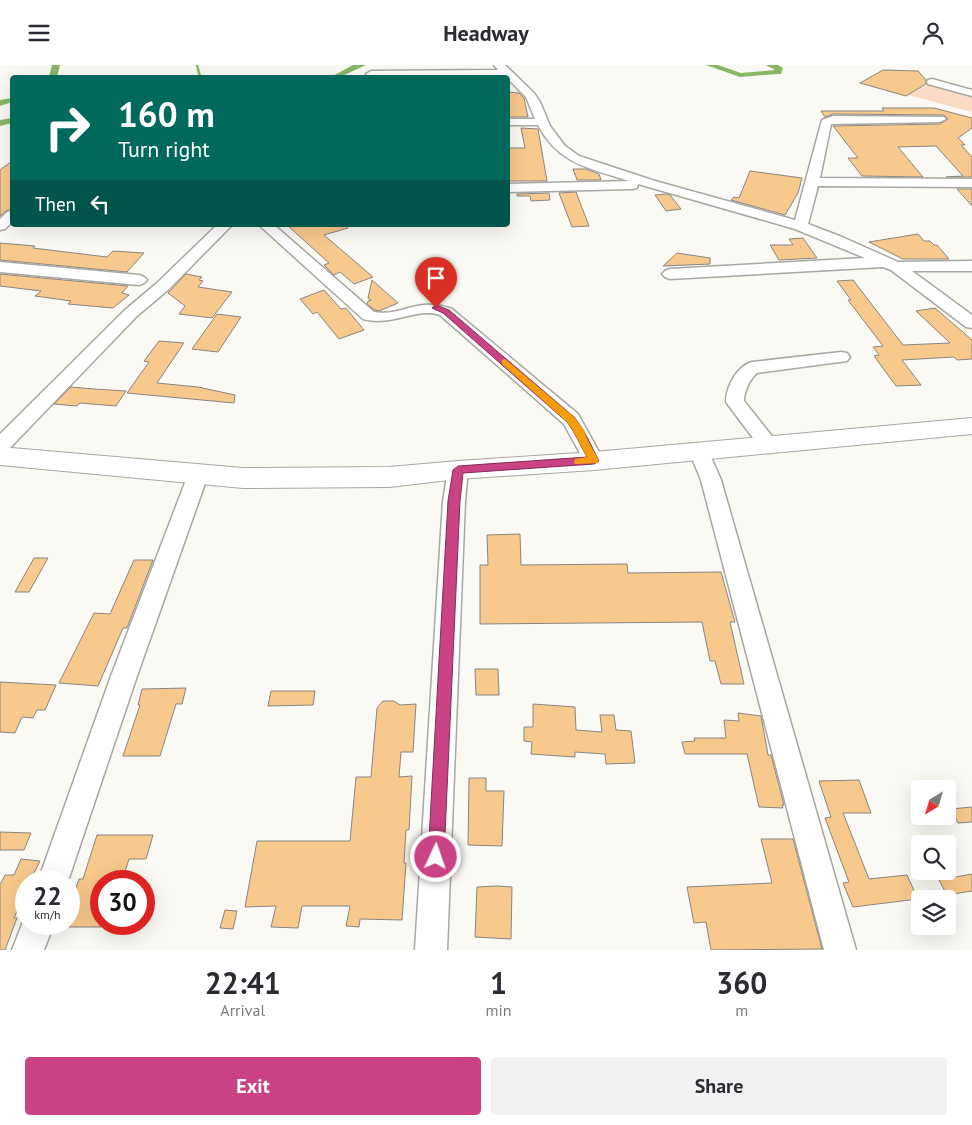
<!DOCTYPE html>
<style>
:root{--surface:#fff;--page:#f2f2f3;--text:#2b2b33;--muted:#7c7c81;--accent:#c94385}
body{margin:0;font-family:"PT Sans",sans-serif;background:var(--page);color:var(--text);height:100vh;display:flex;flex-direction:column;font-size:19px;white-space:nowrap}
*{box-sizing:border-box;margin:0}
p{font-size:16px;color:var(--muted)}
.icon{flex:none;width:28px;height:28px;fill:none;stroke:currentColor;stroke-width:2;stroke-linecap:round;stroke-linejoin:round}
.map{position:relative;height:885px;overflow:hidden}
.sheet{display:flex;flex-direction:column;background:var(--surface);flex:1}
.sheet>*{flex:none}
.banner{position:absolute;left:10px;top:10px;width:500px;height:152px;border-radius:5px;box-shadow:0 5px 20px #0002;background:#00695c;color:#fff;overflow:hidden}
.needle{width:32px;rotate:218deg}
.buttons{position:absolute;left:911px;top:715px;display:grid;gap:10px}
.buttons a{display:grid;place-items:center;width:45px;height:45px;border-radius:5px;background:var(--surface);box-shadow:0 5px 20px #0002;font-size:25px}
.speed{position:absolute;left:15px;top:805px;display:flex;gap:10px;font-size:25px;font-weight:700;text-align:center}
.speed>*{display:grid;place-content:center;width:65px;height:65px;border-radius:50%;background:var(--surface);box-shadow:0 5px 20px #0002;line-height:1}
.speed small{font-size:12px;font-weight:400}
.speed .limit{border:8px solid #d22;background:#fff;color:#111}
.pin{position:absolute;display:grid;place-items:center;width:42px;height:42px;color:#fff;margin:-51px -21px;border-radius:50% 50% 50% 0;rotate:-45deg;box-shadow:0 0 5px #0007}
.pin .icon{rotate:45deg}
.me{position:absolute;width:55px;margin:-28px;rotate:3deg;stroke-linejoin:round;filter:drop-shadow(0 0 4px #0008)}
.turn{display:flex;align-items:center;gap:18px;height:105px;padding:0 25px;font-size:22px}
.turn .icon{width:65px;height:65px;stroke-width:2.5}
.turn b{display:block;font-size:35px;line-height:42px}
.then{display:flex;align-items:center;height:48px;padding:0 25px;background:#0003;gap:10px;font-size:19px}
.eta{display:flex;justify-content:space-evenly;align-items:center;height:85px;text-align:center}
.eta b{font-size:30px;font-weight:700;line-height:35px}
.cta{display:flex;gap:10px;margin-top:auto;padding:10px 25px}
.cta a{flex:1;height:58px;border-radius:5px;background:var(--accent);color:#fff;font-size:20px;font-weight:700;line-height:58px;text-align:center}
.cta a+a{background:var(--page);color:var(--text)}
header{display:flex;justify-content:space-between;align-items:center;height:65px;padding:0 25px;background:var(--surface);font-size:22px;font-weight:700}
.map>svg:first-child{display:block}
.green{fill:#fbdac6}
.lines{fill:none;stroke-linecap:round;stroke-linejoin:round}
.stream{stroke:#89b768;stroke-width:2.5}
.canal{fill:#89b768;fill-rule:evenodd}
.building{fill:#f8c98c;stroke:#888581}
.minor-casing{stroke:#a9a7a2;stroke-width:3}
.highway-casing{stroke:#a9a7a2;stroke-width:2}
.minor{fill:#fff;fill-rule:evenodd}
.highway{fill:#fff;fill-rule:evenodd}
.route{fill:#c94385;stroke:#832c56}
.slow{fill:#f59e0b}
</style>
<header><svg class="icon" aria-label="menu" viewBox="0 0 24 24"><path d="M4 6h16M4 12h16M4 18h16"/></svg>Headway<svg class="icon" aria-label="person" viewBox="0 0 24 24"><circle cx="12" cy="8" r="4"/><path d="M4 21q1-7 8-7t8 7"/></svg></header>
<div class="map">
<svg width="972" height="885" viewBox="0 0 972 885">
<rect width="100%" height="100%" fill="#faf9f4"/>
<path class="green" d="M931,18l41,12v17l-64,-17z"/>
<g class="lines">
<path class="stream" d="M197,0l3,12"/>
<g class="canal">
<path d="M52,0h8l-3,12h-8z"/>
<path d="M353,0h13l-26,12h-9z"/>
<path d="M706,0h12l23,8 34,-3 -9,-5h12l5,3 -2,6h-3l-38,3z"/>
<path d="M12,33v4l-12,4v-6z"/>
<path d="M12,53v5l-12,3v-6z"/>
</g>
</g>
<g class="building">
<path d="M883,5l35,1 8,9v4l-20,12 -46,-13z"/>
<path d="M508,27l11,1 5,5 4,19h-20z"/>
<path d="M882,43h52l38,10v10l-14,10 7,7h-4l11,12v20h-26l17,-1 -27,-30 -38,1 25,30 -61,-1 -14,-18h10l-25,-32 107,-2 8,-5 -4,-4 -111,-1 -8,3 -4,-6h63z"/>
<path d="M521,63l17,1 9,52h-38l-1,-33h17z"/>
<path d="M12,96v48l-6,2 -6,5v-46z"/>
<path d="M573,104h13l13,5 2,6h-24z"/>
<path d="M750,106l52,7 -4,15 -13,22 -54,-15 3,-3 5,1z"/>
<path d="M957,124h15v17z"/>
<path d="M576,127l13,34 -17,1 -13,-34z"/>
<path d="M549,128l1,7 -19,1 -1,-5h-13v-2z"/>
<path d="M667,129l3,1 11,14 -15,2 -11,-16z"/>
<path d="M287,160h60l1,3 -24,7 49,42 -19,7 -14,-12 -6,3 -10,-10 5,-2z"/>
<path d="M918,169l6,7h6l4,4h3l12,14h-46l-34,-17z"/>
<path d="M803,173l14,20 -38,2 -9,-15h23l-4,-6z"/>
<path d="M0,178l35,3 -2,2 74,9 6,-6 31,2 -17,19 -127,-12z"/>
<path d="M677,188l33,5v6l-47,2z"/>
<path d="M0,209l128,12 -6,7 7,2 -16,13 -45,-4 3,-3 -36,-5 6,-5 -41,-5z"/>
<path d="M186,209l16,3 -3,3 4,1 -5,6 34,5 -20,26 -33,-4 6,-8 -17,-13z"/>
<path d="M372,215l26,23 -19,8 -4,-1 -8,-6 1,-3 3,-1 -3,-2z"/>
<path d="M853,215l50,65 47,-2 -34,-32 19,-3 37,32v19l-15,1 -3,-3 -52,3 19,25 -25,1 -22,-30 5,-1 -6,-8 10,-1 -35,-46h3l-14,-19z"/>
<path d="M324,225l17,19 5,-1 18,22 -25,9 -22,-27 -4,2 -13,-15z"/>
<path d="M217,249l24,3 -23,35 -26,-3z"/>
<path d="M159,276l25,2 -27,40 41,4 37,8 -1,8 -107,-10 22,-31 -5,-1z"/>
<path d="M71,322l23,2 32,2 -10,15 -36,-3 -3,3 -23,-2z"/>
<path d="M520,469l1,31 106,-1 1,9 93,-1 14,50h-5l14,62h-23l-6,-23h-5l-8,-39 -222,2v-59h8l-1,-30z"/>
<path d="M34,493h14l-19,34h-14z"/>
<path d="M134,495h19l-26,68h-4l-25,58 -39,-3 35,-70 16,1z"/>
<path d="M475,604h23l1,26h-23z"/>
<path d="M0,617l56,3 -11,25h-8l-4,8 -11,-1 -7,16 -15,-1z"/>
<path d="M186,623l-4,16h-6l-16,52h-37l17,-51h-2l4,-16z"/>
<path d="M271,626h44l-2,14 -45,1z"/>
<path d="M383,636h11l6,4 16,-1 -3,48h-12l-2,25 13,-1 -3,54h-3l-2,33h2l-4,57 -42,-1 -1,8 -13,-1 4,-20h-48l-4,22 -27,-1 5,-21 -31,1 12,-66h93l6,-64h15l6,-69z"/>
<path d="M533,639l42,3 1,23 26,2 -2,-17h14l2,15 15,1 4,32 -29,1 -1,-10 -30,-2v5l-44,-3 1,-12 -8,-1v-14h9z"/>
<path d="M738,648l23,3 7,39h3l13,50h-2l1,3 -24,-1 -12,-53h-62l-3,-12 13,-1 -1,-3h32l-2,-18 15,1z"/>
<path d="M469,713h17v13h18l-2,55 -34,-1z"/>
<path d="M859,715l12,33h-28l26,66 38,-4 11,24 -65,8 -10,-24 6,-1 -24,-64 6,-1 -12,-36z"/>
<path d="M972,742v15l-14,1 -7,-14z"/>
<path d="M0,767l31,1 -7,17h-24z"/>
<path d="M97,770h56l-7,24h-17l-7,22h-21v46h-32v-19l10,-29h4z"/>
<path d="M761,774h32l29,110 -111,1 -5,-28 -12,1 -7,-36 85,-4z"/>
<path d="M21,794l19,2 -10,20h-4v10l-12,27h3l-12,32h-5v-65l5,-10h9z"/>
<path d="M972,809v17l-25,4 -8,-15z"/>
<path d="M497,821l15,1 -1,52 -36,-2 2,-50z"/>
<path d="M225,845l12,1 -4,18 -13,-1z"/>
</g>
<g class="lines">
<defs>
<g id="minor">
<path d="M494,0h11l29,28 6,9 10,24 15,20 14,10 76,25 140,39 27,-100 11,-4 111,1 2,2 -6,3 -109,2 -11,54 152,1v8l-154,-1 -10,38 34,13 56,25 74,-1v10h-60l60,44v13l-6,-1 -75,-57 -8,-3 -213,12 -5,-2 -3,-3 3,-3 5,-2 195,-11 -70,-29 -157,-45 -1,4 -5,1 -124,3v-8l121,-3c-39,-13 -70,-16 -91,-56h-30v-6h27l-9,-22 -21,-21 -134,1 -5,-3 5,-3 127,-1z"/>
<path d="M932,14l40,11v6l-44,-12 -1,-2 1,-2z"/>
<path d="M12,146v11l-7,7 -5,1v-11l7,-7z"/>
<path d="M217,160h15l-63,64 -32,27 -130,135 -7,2v-19l125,-124 32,-27z"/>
<path d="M259,160h15l100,87c29,5 42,-16 78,-3l126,105 26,47 -3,5 -7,2 -7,-2 -23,-42 -124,-109c-24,-8 -47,12 -77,4z"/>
<path d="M0,197l139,13 5,2 3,3 -3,3 -5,2 -139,-13z"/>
<path d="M841,287l6,1 3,4 -3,4 -90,12c-7,6 -13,18 -13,28l35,44 -3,5 -7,2 -7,-2 -36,-48c0,-15 11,-36 26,-40z"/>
<path d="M699,379l7,2 15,34 135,470h-32l-123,-470 -12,-29 3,-5z"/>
<path d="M458,398l7,2 3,5 -3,31 -18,449h-32l28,-449 5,-31 3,-5z"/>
<path d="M198,403l7,2 3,5 -71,201 -69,205h-30l73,-205 77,-201 3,-5z"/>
<path d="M26,849v10h28l-10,26h-32z"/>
</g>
<path id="highway" d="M972,353v16l-378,36 -136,9 -69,8 -146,1 -243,-23v-18l243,21 146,-1 69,-6 136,-9z"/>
</defs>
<use href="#minor" class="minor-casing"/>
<use href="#highway" class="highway-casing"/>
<use href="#minor" class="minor"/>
<use href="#highway" class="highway"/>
</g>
<path class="route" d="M436,240l13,5 125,107c11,13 17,29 25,44l-5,3 -131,9 -3,28 -16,356 -2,6 -6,2 -6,-2 -2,-6 20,-356 5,-31 5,-4 129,-9c-7,-12 -12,-25 -20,-35l-124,-109 -11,-5z"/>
<path class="slow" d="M505,294l69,58 10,13 3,9 12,22 -1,2 -23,1 -1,-2 1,-3 12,-2c-7,-12 -12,-25 -20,-35l-65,-58v-4z"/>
</svg>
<div class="buttons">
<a><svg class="needle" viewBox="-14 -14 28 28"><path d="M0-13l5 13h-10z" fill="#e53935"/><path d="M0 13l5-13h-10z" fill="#7c7c81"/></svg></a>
<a><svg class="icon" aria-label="search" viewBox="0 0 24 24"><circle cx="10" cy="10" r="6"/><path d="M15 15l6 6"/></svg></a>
<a><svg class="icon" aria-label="layers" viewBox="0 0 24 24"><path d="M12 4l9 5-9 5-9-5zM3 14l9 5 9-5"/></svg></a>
</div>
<div class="speed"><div>22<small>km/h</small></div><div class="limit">30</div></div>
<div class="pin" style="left:436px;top:243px;background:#d93025"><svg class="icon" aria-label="arrive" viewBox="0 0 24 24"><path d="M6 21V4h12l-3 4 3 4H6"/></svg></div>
<svg class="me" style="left:436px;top:792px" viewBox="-20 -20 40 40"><circle r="17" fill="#c94385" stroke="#fff" stroke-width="3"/><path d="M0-11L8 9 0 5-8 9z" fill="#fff"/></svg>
<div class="banner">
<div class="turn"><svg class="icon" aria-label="right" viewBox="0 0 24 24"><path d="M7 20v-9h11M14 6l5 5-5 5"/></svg><div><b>160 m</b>Turn right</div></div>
<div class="then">Then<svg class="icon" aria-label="left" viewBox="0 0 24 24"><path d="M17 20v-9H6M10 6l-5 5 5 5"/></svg></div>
</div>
</div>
<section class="sheet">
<div class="eta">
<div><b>22:41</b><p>Arrival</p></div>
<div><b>1</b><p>min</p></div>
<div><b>360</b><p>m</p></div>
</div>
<div class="cta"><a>Exit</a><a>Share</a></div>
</section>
